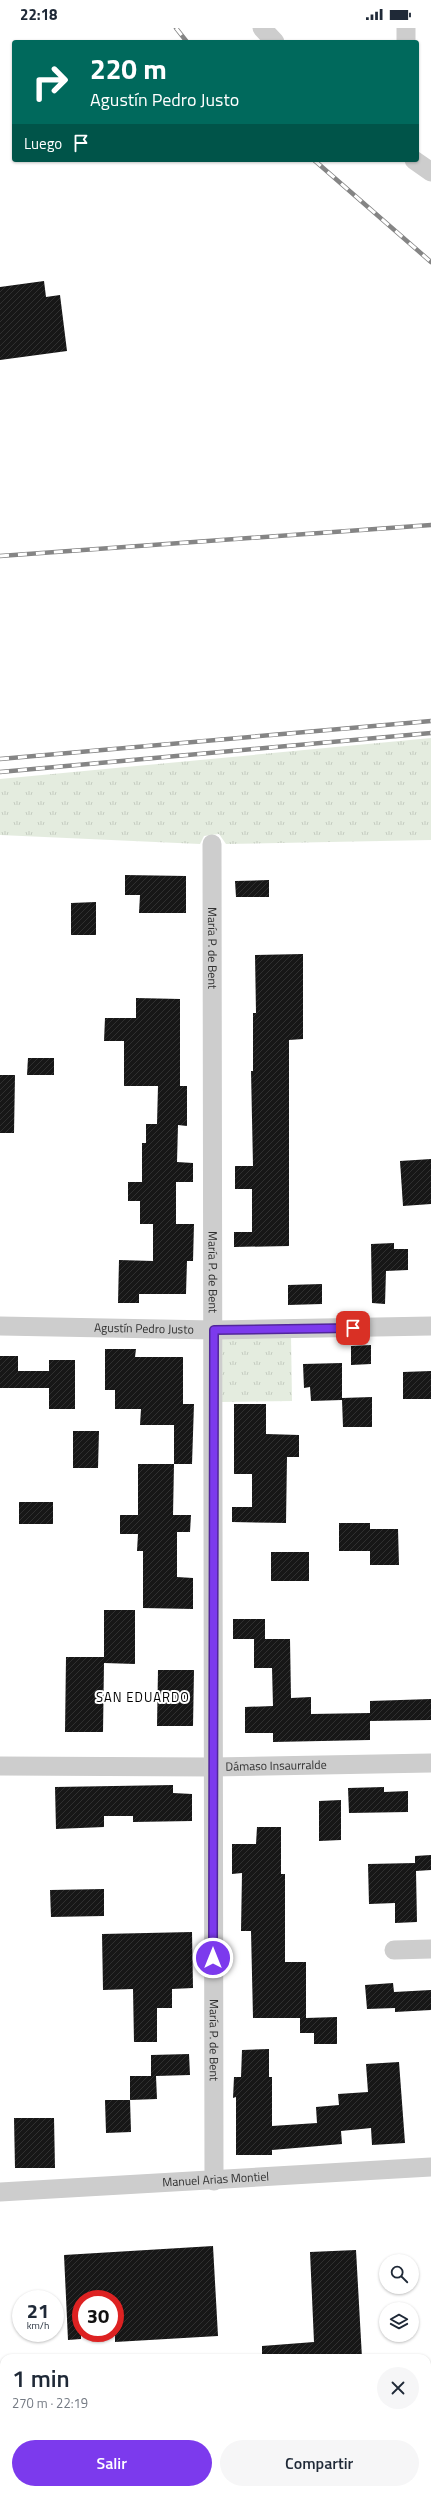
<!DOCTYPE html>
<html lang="es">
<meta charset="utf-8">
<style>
:root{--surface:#fff;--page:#f6f6f7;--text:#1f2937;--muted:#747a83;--accent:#7c3aed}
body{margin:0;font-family:"Titillium Web",sans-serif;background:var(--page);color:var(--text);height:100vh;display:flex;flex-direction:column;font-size:15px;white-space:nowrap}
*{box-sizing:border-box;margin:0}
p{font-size:13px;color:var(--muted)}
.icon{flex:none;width:22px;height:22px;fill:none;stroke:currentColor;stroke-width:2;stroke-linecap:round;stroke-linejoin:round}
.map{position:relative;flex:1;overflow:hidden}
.side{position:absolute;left:0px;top:2326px;width:431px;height:140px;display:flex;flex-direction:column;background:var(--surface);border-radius:12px 12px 0 0;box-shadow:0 1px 3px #0004}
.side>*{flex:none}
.top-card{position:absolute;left:12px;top:12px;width:407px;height:122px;border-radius:4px;box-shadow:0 1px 3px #0004;background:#00695c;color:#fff;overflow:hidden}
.fabs{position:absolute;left:379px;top:2226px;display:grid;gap:8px}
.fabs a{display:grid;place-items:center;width:40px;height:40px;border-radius:50%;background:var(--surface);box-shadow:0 1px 3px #0004;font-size:20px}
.speed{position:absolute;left:12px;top:2262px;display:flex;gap:8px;font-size:20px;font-weight:700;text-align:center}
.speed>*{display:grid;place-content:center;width:52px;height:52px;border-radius:50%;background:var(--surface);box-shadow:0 1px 3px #0004;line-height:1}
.speed small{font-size:10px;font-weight:400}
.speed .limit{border:6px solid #d22;background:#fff;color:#111}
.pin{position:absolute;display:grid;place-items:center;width:34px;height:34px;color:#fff;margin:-17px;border-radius:8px;box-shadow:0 2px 6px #0006}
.me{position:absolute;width:44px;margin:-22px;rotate:0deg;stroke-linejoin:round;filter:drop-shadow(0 0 3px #0008)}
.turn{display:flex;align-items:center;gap:14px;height:84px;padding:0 12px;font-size:18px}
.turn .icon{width:52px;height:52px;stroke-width:2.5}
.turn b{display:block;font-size:28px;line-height:34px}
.then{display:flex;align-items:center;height:38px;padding:0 12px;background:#0003;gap:8px;font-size:15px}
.round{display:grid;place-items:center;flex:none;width:42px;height:42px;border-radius:21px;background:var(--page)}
.overview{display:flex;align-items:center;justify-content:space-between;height:68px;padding:0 12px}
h1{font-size:24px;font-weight:600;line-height:30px}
.button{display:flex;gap:8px;margin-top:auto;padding:8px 12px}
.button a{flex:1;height:46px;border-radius:24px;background:var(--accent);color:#fff;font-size:16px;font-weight:600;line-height:46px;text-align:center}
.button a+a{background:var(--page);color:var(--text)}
.status{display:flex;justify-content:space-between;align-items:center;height:28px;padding:0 20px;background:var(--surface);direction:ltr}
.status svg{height:11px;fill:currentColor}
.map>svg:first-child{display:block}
.grass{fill:url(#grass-tufts)}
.building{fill:url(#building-hatch)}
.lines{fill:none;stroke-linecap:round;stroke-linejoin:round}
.minor{stroke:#cdcdcd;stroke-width:19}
.rail-casing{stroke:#858585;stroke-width:4.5}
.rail{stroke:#fff;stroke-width:3;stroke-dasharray:9;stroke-linecap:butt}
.route-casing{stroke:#51269a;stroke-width:10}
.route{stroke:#7c3aed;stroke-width:7}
.labels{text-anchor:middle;stroke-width:4;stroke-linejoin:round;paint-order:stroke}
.street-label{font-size:12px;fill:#303030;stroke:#fff}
.neighbourhood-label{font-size:13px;letter-spacing:1px;fill:#000;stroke:#fff}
</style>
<div class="status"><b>22:18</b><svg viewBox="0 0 49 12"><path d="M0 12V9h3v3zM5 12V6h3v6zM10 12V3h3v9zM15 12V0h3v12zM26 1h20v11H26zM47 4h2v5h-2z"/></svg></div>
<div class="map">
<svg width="431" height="2466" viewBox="0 0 431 2466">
<defs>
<pattern id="grass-tufts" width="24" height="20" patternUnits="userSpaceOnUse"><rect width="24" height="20" fill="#e4ecdf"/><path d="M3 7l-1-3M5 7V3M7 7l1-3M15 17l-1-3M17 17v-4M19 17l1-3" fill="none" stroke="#c4cbc0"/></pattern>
<pattern id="building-hatch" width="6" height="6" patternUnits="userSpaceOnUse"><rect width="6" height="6" fill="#171717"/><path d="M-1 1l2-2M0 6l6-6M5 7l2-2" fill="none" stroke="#303030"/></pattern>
</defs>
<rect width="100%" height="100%" fill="#fff"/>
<g class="grass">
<path d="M431,710v102l-205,4 -7,-10 -15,2 -4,8 -200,-9v-56z"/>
<path d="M291,1307l1,66 -70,1 -1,-65z"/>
</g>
<g class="building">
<path d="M44,253l2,16 14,-2 7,56 -67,9v-73z"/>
<path d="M125,847l61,1v37h-47l1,-18h-15z"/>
<path d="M269,852v17h-33l-1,-16z"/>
<path d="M96,874v33h-25v-32z"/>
<path d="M303,926v85l-14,1v206l-55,1v-15h18v-43h-17v-23h18l-2,-95h2v-58h3l-1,-58z"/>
<path d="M136,970l44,1v87h7v40l-9,-1 -1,37 16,1v19h-17v42h18l-1,37h-6l-1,33h-47v9h-21l1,-43 34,1v-37h-13v-23h-12v-19h14v-39h4v-19h11l1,-38h-34v-45h-20l1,-23h31z"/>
<path d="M28,1030h26v17h-27z"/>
<path d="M0,1047h15l-1,58h-14z"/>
<path d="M431,1131v45l-28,2 -3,-45z"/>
<path d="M394,1215v6h14v21l-22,1 -1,33 -13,-1 -1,-59z"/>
<path d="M322,1256v20l-34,1v-20z"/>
<path d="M371,1317v19l-20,1v-19z"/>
<path d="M105,1321h31l-1,8h48v47h11l-2,60h-18v-39h-34l1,-16h-26v-19h-10z"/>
<path d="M0,1328h18v15h31v-11h26v49h-26v-21h-49z"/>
<path d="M342,1335v35l30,-1v30h-29l-1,-27 -31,1 -1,-14 -6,1 -1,-24z"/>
<path d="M431,1343v28h-28v-27z"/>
<path d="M234,1376h32v30l33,1v22h-12l-1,66 -54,-1v-15h20v-33h-18z"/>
<path d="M73,1403h26l-1,37h-25z"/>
<path d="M138,1436h36l-1,51h18l-1,17h-13v45l16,1v31l-50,-1v-57h-6l1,-17h-18v-19h18z"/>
<rect x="19" y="1474" width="34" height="22"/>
<path d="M339,1495h31v6h28l1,36h-29v-14h-31z"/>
<rect x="271" y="1524" width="38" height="29"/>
<path d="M104,1582h31v54l-31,-1 -1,69h-38l1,-75h38z"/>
<path d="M233,1591h32v20h25l1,59 20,-1v17l59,-1v27l-97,2v-9h-28v-26l28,-1 -1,-38h-18v-29h-21z"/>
<path d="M158,1642h36l-1,56h-36z"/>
<path d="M431,1671v21l-61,1v-20z"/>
<path d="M173,1757v8l19,1v27l-59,1v-6h-29v11l-48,2 -1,-42z"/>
<path d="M384,1759v5l24,-1v21l-59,1 -1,-25z"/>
<path d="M341,1772v40l-22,1v-40z"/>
<path d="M257,1799h24v47h4v88h21v56l31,-1v27h-23v-11h-14v-15h-47l-2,-87h-10l1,-58 -10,1v-30h24z"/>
<path d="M431,1827v15l-15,1 1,51 -22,1v-20l-26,1 -1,-40 47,-1v-7z"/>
<path d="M104,1861v27l-53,1 -1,-27z"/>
<path d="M192,1904l1,56 -21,1v19h-15v34h-23l-1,-53 -30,1 -1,-56z"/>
<path d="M393,1955l1,9 37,-2v20l-36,2v-4l-28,1 -2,-24z"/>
<path d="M269,2021v28h3v49l45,-3 -1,-16 23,-2 -1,-11 30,-2 -2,-28 33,-2 6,81 -33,2 -1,-17 -30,3 1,13 -70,6v5h-36v-58l-3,1 1,-21h7l1,-27z"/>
<path d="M189,2026l1,21 -34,1 1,23 -27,1v-24h21v-21z"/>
<path d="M105,2072h25l1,32 -25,1z"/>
<path d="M14,2090h40l1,50h-40z"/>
<path d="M213,2218l5,90 -103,6v-43h-34v40l-13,1 -4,-85z"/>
<path d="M356,2222l6,108h-100v-12l52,-4 -4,-90z"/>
</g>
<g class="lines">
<g class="minor">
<path d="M262,0l13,14"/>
<path d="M406,0v14"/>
<path d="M414,132l17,12"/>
<path id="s1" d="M212,816l2,1337"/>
<path id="s2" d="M0,1298l214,4 217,-4"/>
<path id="s3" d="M0,1738l212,1 219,-4"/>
<path d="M394,1922l37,-1"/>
<path id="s4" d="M0,2164l431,-25"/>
<path d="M427,2435h4"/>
<path d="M0,2457h4"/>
</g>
<defs>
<g id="rail">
<path d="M176,0l11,14"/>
<path d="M314,132l117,102"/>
<path d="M0,528l431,-31"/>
<path d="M0,731l431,-38"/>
<path d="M0,744l431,-39"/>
</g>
</defs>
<use href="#rail" class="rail-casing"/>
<use href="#rail" class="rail"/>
</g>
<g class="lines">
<defs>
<path id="route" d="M213,1930l1,-628 139,-2"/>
</defs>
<use href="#route" class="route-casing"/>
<use href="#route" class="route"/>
</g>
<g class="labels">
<g class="street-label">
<text dy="4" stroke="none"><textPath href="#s1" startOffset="104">María P. de Bent</textPath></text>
<text dy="4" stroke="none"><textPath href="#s1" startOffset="428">María P. de Bent</textPath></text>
<text dy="4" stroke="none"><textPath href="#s2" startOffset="144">Agustín Pedro Justo</textPath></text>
<text dy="4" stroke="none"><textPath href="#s3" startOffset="276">Dámaso Insaurralde</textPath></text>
<text dy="4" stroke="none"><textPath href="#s1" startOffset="1196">María P. de Bent</textPath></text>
<text dy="4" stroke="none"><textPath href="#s4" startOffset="216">Manuel Arias Montiel</textPath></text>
</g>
<g class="neighbourhood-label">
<text x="143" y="1674">SAN EDUARDO</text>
</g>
</g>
</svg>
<div class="fabs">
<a><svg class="icon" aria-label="search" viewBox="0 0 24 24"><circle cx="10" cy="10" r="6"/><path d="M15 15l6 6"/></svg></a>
<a><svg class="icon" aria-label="layers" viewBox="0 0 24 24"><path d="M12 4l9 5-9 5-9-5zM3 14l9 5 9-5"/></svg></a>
</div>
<div class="speed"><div>21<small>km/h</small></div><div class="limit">30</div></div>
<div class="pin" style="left:353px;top:1300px;background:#d93025"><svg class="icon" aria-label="arrive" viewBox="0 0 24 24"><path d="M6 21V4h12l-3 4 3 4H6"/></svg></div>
<svg class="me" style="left:213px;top:1930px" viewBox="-20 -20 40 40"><circle r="17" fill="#7c3aed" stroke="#fff" stroke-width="3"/><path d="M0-11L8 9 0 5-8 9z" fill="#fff"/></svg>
<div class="top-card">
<div class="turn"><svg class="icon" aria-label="right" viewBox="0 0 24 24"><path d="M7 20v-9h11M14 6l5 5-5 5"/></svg><div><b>220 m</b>Agustín Pedro Justo</div></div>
<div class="then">Luego<svg class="icon" aria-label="arrive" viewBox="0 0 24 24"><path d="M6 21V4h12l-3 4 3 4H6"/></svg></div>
</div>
<section class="side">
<div class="overview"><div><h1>1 min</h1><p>270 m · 22:19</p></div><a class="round"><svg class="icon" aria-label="close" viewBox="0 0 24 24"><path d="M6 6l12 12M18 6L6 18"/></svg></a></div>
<div class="button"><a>Salir</a><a>Compartir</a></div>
</section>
</div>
